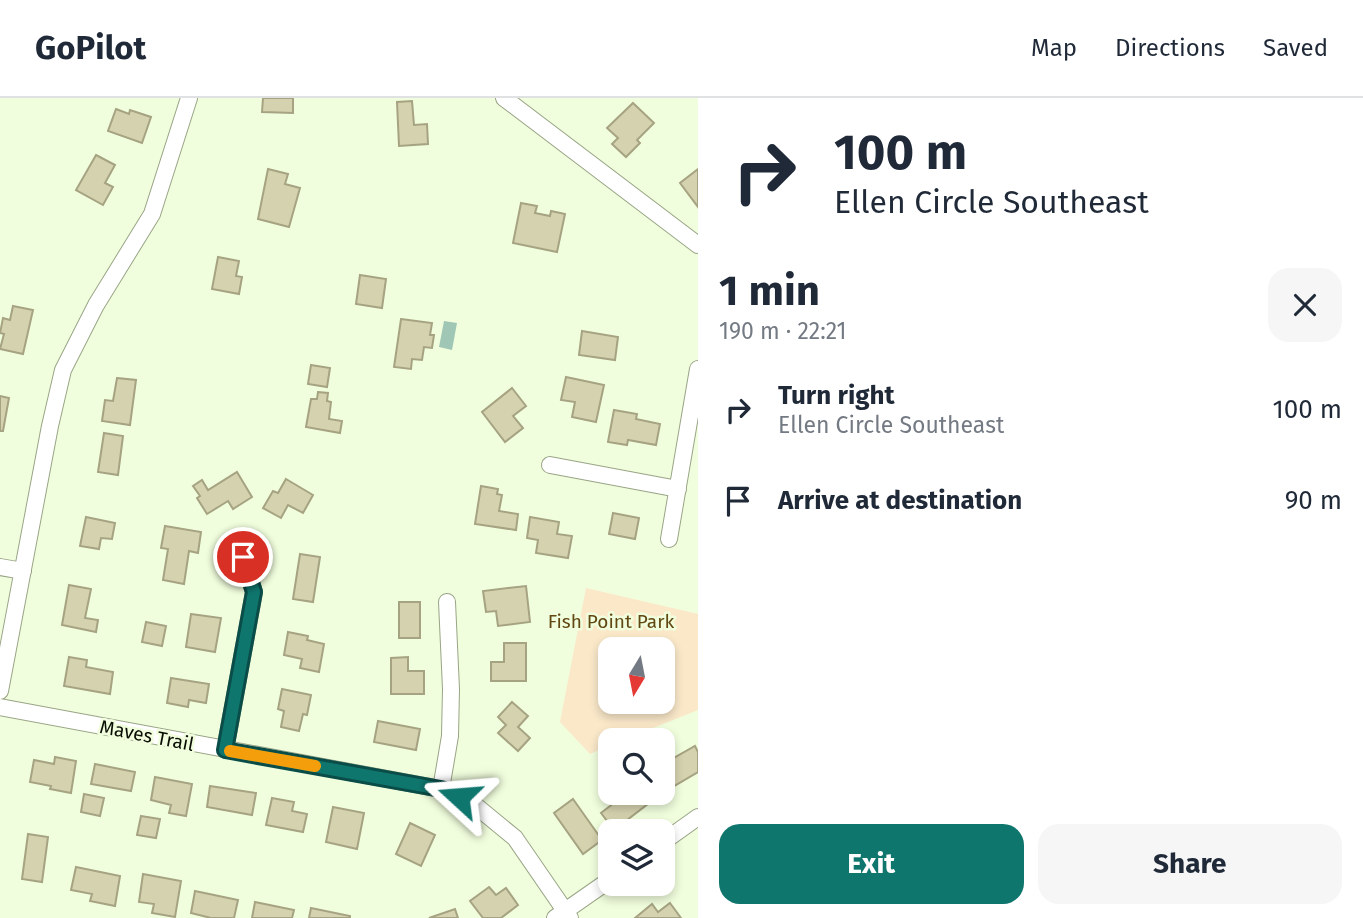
<!DOCTYPE html>
<meta charset="utf-8">
<style>
:root{--surface:#fff;--page:#f6f6f7;--text:#1f2937;--muted:#747a83;--line:#e0e1e3;--accent:#0f766e}
body{margin:0;font-family:"Fira Sans",sans-serif;background:var(--page);color:var(--text);height:100vh;display:flex;flex-direction:column;font-size:26px;white-space:nowrap}
*{box-sizing:border-box;margin:0}
p{font-size:23px;color:var(--muted)}
.icon{flex:none;width:38px;height:38px;fill:none;stroke:currentColor;stroke-width:2;stroke-linecap:round;stroke-linejoin:round}
.map{position:relative;flex:1;overflow:hidden}
.panel{display:flex;flex-direction:column;background:var(--surface);width:665px}
.panel>*{flex:none}
.hud{background:#fff;color:var(--text);overflow:hidden}
.needle{width:46px;rotate:190deg}
.controls{position:absolute;left:598px;top:539px;display:grid;gap:14px}
.controls a{display:grid;place-items:center;width:77px;height:77px;border-radius:14px;background:var(--surface);box-shadow:0 4px 10px #0003;font-size:35px}
.pin{position:absolute;display:grid;place-items:center;width:60px;height:60px;color:#fff;margin:-30px;border:4px solid #fff;border-radius:50%;box-shadow:0 2px 7px #0007}
.me{position:absolute;width:77px;margin:-38px;rotate:289deg;stroke-linejoin:round;filter:drop-shadow(0 0 5px #0008)}
.turn{display:flex;align-items:center;gap:24px;height:147px;padding:0 21px;font-size:32px}
.turn .icon{width:91px;height:91px;stroke-width:2.5}
.turn b{display:block;font-size:49px;line-height:60px}
.round{display:grid;place-items:center;flex:none;width:74px;height:74px;border-radius:21px;background:var(--page)}
.head{display:flex;align-items:center;justify-content:space-between;height:119px;padding:0 21px}
h1{font-size:42px;font-weight:700;line-height:52px}
.action{display:flex;gap:14px;margin-top:auto;padding:14px 21px}
.action a{flex:1;height:80px;border-radius:21px;background:var(--accent);color:#fff;font-size:28px;font-weight:700;line-height:80px;text-align:center}
.action a+a{background:var(--page);color:var(--text)}
ul{padding:0;list-style:none}
li{display:flex;align-items:center;gap:21px;height:91px;padding:0 21px}
li div{flex:1}
li b{display:block;font-size:26px}
li em{font-style:normal}
header{display:flex;align-items:center;gap:42px;box-sizing:border-box;height:98px;padding:0 35px;background:var(--surface);border-bottom:2px solid var(--line)}
header strong{font-size:33px}
nav{display:flex;gap:38px;margin-inline-start:auto;font-size:24px}
main{display:flex;flex:1;min-height:0}
.map>svg:first-child{display:block}
.green{fill:#fae8c9;fill-rule:evenodd}
.water{fill:#a0c6b6}
.building{fill:#d5d2af;stroke:#a6a382;stroke-width:2}
.lines{fill:none;stroke-linecap:round;stroke-linejoin:round}
.minor-casing{stroke:#99a586;stroke-width:18}
.minor{stroke:#fff;stroke-width:16}
.route-casing{stroke:#0a4d48;stroke-width:18}
.route{stroke:#0f766e;stroke-width:12}
.slow{stroke:#f59e0b;stroke-width:12}
.labels{text-anchor:middle;stroke-width:5;stroke-linejoin:round;paint-order:stroke}
.park-label{font-size:19px;fill:#614712;stroke:#f1fedd}
.street-label{font-size:19px;fill:#0a0e04;stroke:#f1fedd}
</style>
<header>
<strong>GoPilot</strong>
<nav><a>Map</a><a>Directions</a><a>Saved</a></nav>
</header>
<main>
<div class="map">
<svg width="698" height="820" viewBox="0 0 698 820">
<rect width="100%" height="100%" fill="#f1fedd"/>
<path class="green" d="M586,490l112,26v96l-75,30h-12v5l-21,9 -30,-32zM611,551h52v53h-52z"/>
<path class="water" d="M444,223l13,2 -5,27 -13,-3z"/>
<g class="building">
<path d="M263,0h30v15l-31,-1z"/>
<path d="M412,3l2,24 13,-1 1,20 -29,2 -2,-44z"/>
<path d="M633,5l21,20 -17,17 3,3 -14,14 -14,-13 6,-6 -11,-10z"/>
<path d="M116,11l13,5 1,-4 21,7 -9,26 -34,-12z"/>
<path d="M96,57l19,10 -10,18 8,4 -10,18 -27,-15z"/>
<path d="M268,71l20,5 -3,10 15,4 -11,39 -31,-8z"/>
<path d="M698,71v38l-18,-24z"/>
<path d="M521,105l16,3 -2,7 15,3 1,-5 14,3 -8,38 -44,-9z"/>
<path d="M218,159l21,4 -3,15 6,1 -3,17 -27,-5z"/>
<path d="M360,177l26,4 -4,29 -26,-4z"/>
<path d="M13,208l20,4 -10,44 -23,-5 4,-15 -4,-1 3,-15 7,2z"/>
<path d="M401,221l31,4 -2,12h4l-2,13 -8,-1 -2,13 -10,-1 -1,10 -17,-2z"/>
<path d="M582,233l36,6 -3,23 -36,-5z"/>
<path d="M311,267l19,3 -3,19 -19,-3z"/>
<path d="M566,279l38,8 -8,37 -24,-5 3,-15 -14,-2z"/>
<path d="M117,280l19,2 -6,45 -28,-4 3,-21 8,1z"/>
<path d="M512,290l14,18 -13,10 10,12 -18,14 -23,-30z"/>
<path d="M318,294l10,1 -1,8 4,1 -2,17 13,2 -2,12 -34,-6 5,-28h6z"/>
<path d="M0,298l9,2 -6,33h-3z"/>
<path d="M614,312l23,4 -1,5 24,5 -4,21 -28,-5 -1,5 -19,-3z"/>
<path d="M104,335l19,3 -5,39 -20,-3z"/>
<path d="M237,374l15,25 -19,12 -5,-8 -21,13 -10,-16 3,-2 -7,-10 9,-6 6,10z"/>
<path d="M286,381l27,16 -10,18 -15,-8 -7,13 -18,-10 10,-17 5,2z"/>
<path d="M481,388l17,3 -1,5 5,1 -3,16 19,3 -2,16 -41,-6z"/>
<path d="M613,415l26,5 -4,21 -26,-5z"/>
<path d="M86,419l29,6 -3,16 -11,-1 -2,11 -19,-3z"/>
<path d="M530,419l29,5 -2,12 15,2 -4,22 -32,-5 2,-13 -11,-2z"/>
<path d="M165,428l36,6 -3,21 -9,-2 -5,33 -21,-4 5,-31 -7,-1z"/>
<path d="M300,456l20,3 -7,45 -20,-3z"/>
<path d="M69,487l22,4 -6,29 13,2 -2,12 -34,-7z"/>
<path d="M526,488l4,36 -32,4 -2,-15 -10,1 -3,-21z"/>
<rect x="399" y="504" width="21" height="36"/>
<path d="M191,516l30,4 -6,34 -29,-5z"/>
<path d="M146,524l20,4 -4,20 -20,-4z"/>
<path d="M288,534l20,4 -1,4 17,4 -5,28 -19,-4 2,-9 -18,-4z"/>
<path d="M504,545h22v38h-35v-19h13z"/>
<path d="M69,559l18,3 -1,7 27,5 -3,22 -46,-8z"/>
<path d="M408,559v14h16v23h-33v-36z"/>
<path d="M171,580l38,6 -3,19 -17,-3 -1,7 -21,-4z"/>
<path d="M282,591l29,6 -4,20 -4,-1 -4,17 -18,-4 3,-16 -6,-2z"/>
<path d="M512,604l16,14 -10,11 12,11 -12,13 -20,-18 8,-8 -8,-8z"/>
<path d="M378,623l42,8 -4,21 -42,-8z"/>
<path d="M695,648l3,6v20l-34,20 -1,-28z"/>
<path d="M55,659l21,4 -5,32 -21,-4 1,-3 -21,-4 4,-22 20,4z"/>
<path d="M95,666l40,8 -4,19 -40,-7z"/>
<path d="M155,679l37,7 -6,32 -17,-3 2,-8 -20,-5z"/>
<path d="M210,688l46,7 -4,22 -45,-8z"/>
<path d="M627,695h20l6,7 -39,30 -13,-17z"/>
<path d="M84,696l20,4 -4,18 -19,-4z"/>
<path d="M272,700l22,4 -2,9 15,3 -4,18 -37,-7z"/>
<path d="M573,701l29,41 -19,14 -29,-41z"/>
<path d="M333,709l31,6 -7,36 -31,-7z"/>
<path d="M141,718l19,3 -4,19 -19,-3z"/>
<path d="M410,725l25,12 -14,31 -25,-12z"/>
<path d="M28,736l20,3 -6,45 -20,-3z"/>
<path d="M76,769l44,9 -5,30 -25,-5 2,-7 -21,-4z"/>
<path d="M143,776l38,7 -6,36 -23,-4 2,-9 -15,-2z"/>
<path d="M489,789l7,8 10,-7 12,17 -17,13h-18l-13,-17z"/>
<path d="M195,793l43,9 -4,18h-23l-20,-5z"/>
<path d="M255,804l39,8 -2,8h-40z"/>
<path d="M670,805l11,15h-46l17,-14 6,8z"/>
<path d="M311,810l39,8v2h-41z"/>
<path d="M455,811l3,9h-29z"/>
</g>
<g class="lines">
<defs>
<g id="minor">
<path d="M504,0l194,147"/>
<path d="M550,367l128,24"/>
<path d="M669,441l29,-170"/>
<path d="M0,469l23,4"/>
<path d="M0,593l50,-265 13,-56 33,-65 56,-91 37,-116"/>
<path d="M0,609l441,82 35,17 39,32 55,80"/>
<path d="M225,652l29,-158 -11,-35"/>
<path d="M441,691l9,-53 1,-47 -4,-87"/>
<path d="M663,744l35,-25"/>
<path d="M555,820l56,-39"/>
</g>
</defs>
<use href="#minor" class="minor-casing"/>
<use href="#minor" class="minor"/>
</g>
<g class="lines">
<defs>
<path id="route" d="M243,459l11,35 -29,158 216,39 18,8"/>
</defs>
<use href="#route" class="route-casing"/>
<use href="#route" class="route"/>
<path class="slow" d="M230,653l85,15"/>
</g>
<g class="labels">
<g class="park-label">
<text x="611" y="530">Fish Point Park</text>
</g>
<g class="street-label">
<text transform="translate(147 637) rotate(11)" y="7">Maves Trail</text>
</g>
</g>
</svg>
<div class="controls">
<a><svg class="needle" viewBox="-14 -14 28 28"><path d="M0-13l5 13h-10z" fill="#e53935"/><path d="M0 13l5-13h-10z" fill="#747a83"/></svg></a>
<a><svg class="icon" aria-label="search" viewBox="0 0 24 24"><circle cx="10" cy="10" r="6"/><path d="M15 15l6 6"/></svg></a>
<a><svg class="icon" aria-label="layers" viewBox="0 0 24 24"><path d="M12 4l9 5-9 5-9-5zM3 14l9 5 9-5"/></svg></a>
</div>
<div class="pin" style="left:243px;top:459px;background:#d93025"><svg class="icon" aria-label="arrive" viewBox="0 0 24 24"><path d="M6 21V4h12l-3 4 3 4H6"/></svg></div>
<svg class="me" style="left:459px;top:699px" viewBox="-20 -20 40 40"><path d="M0-17L14 15 0 8-14 15z" fill="#0f766e" stroke="#fff" stroke-width="4"/></svg>
</div>
<section class="panel">
<div class="hud">
<div class="turn"><svg class="icon" aria-label="right" viewBox="0 0 24 24"><path d="M7 20v-9h11M14 6l5 5-5 5"/></svg><div><b>100 m</b>Ellen Circle Southeast</div></div>
</div>
<div class="head"><div><h1>1 min</h1><p>190 m · 22:21</p></div><a class="round"><svg class="icon" aria-label="close" viewBox="0 0 24 24"><path d="M6 6l12 12M18 6L6 18"/></svg></a></div>
<ul>
<li><svg class="icon" aria-label="right" viewBox="0 0 24 24"><path d="M7 20v-9h11M14 6l5 5-5 5"/></svg><div><b>Turn right</b><p>Ellen Circle Southeast</p></div><em>100 m</em></li>
<li><svg class="icon" aria-label="arrive" viewBox="0 0 24 24"><path d="M6 21V4h12l-3 4 3 4H6"/></svg><div><b>Arrive at destination</b></div><em>90 m</em></li>
</ul>
<div class="action"><a>Exit</a><a>Share</a></div>
</section>
</main>
